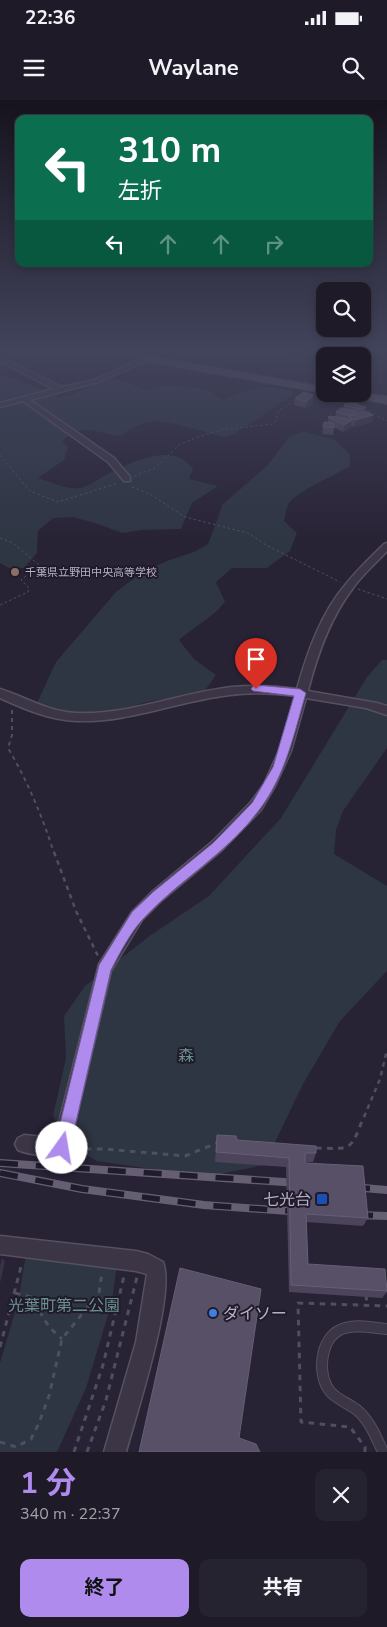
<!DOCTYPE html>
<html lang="ja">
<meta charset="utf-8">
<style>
:root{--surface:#1e1a28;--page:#262330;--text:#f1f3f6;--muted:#a1a1a8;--line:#3c3845;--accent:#ae8bed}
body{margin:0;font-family:"Nunito Sans","Noto Sans JP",sans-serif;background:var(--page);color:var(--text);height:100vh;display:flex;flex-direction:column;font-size:19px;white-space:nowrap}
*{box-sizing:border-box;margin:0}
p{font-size:16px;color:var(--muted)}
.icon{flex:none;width:28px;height:28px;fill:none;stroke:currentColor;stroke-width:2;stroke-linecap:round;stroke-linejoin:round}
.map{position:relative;height:1352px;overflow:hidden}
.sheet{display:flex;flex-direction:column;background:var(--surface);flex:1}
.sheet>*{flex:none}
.banner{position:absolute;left:15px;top:15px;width:358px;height:152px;border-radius:10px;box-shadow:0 2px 8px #0003,0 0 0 1px var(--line);background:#0b6e4f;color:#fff;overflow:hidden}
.buttons{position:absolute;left:316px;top:182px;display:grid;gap:10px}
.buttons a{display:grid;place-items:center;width:55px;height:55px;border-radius:10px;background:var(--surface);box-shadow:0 2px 8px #0003,0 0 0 1px var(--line);font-size:25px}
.pin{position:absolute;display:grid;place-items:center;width:42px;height:42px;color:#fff;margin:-51px -21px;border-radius:50% 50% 50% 0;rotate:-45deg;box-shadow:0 0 5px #0007}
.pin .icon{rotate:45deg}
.me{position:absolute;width:55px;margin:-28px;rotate:13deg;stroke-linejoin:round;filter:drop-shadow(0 0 4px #0008)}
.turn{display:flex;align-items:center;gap:18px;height:105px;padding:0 20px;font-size:22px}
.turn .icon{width:65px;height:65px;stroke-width:2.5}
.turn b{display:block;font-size:35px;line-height:42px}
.lanes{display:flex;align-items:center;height:48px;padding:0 20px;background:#0003;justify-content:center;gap:25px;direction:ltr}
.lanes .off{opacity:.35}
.round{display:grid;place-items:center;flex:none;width:52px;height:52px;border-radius:10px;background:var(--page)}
.headline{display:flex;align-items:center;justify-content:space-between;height:85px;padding:0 20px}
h1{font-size:30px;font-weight:700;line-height:38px;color:var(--accent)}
.primary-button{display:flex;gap:10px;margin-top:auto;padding:10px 20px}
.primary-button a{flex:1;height:58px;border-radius:10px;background:var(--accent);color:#111;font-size:20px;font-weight:700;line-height:58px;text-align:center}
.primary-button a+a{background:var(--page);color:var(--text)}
.status{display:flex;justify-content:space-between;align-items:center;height:35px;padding:0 25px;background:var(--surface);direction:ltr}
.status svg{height:14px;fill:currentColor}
header{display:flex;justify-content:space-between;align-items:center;height:65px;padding:0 20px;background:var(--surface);font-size:22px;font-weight:700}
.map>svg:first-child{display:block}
.green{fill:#2e3543}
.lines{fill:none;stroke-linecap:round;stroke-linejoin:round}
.lane-casing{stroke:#565061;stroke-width:12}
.street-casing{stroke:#565061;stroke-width:3}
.primary-casing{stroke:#443f50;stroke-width:2}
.path-far3{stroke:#4e505f;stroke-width:1;stroke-dasharray:2.5 2.5;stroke-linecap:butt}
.path-far2{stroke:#4e505f;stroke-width:2;stroke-dasharray:4 4;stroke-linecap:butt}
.path-far1{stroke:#4e505f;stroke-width:2.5;stroke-dasharray:4.5 4.5;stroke-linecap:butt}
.path{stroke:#4e505f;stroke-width:3;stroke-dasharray:5.5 5.5;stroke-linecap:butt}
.lane{stroke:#3b3546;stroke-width:10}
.street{fill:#3b3546;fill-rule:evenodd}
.primary{fill:#595366;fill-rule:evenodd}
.rail-casing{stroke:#665f74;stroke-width:8}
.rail{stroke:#201b2b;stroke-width:5.5;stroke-dasharray:18;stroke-linecap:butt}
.wall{fill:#4b445b}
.shaded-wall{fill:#383247}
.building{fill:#575066;stroke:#665f75}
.route{fill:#ae8bed;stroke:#715a9a}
.education-dot{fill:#8d6e63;stroke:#201b2b;stroke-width:2}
.transit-dot{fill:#1a4fb4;stroke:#201b2b;stroke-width:2}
.shop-dot{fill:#3f7fe0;stroke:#201b2b;stroke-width:2}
.labels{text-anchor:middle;stroke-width:4;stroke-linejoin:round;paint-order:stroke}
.far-poi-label{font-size:11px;fill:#b7b0c3;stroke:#201b2b;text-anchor:start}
.near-park-label{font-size:16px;fill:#6a9190;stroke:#201b2b}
.near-poi-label{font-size:16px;fill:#b7b0c3;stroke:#201b2b;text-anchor:end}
</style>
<div class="status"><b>22:36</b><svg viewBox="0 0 49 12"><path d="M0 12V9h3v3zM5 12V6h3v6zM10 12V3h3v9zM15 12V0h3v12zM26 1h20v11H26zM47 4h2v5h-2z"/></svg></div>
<header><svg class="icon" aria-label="menu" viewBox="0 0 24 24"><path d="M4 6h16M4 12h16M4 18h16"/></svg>Waylane<svg class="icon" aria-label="search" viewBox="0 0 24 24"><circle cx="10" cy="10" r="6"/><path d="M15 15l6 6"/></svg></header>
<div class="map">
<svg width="387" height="1352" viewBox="0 0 387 1352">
<rect width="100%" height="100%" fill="#282235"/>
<g class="green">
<path d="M271,251h63l-38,9z"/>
<path d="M0,276l16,3 42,18 14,-2 25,-12 20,-4 29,11 19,-5 41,4 17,11c30,-13 36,-17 69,-9l1,4 -60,40 -9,2c-17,-4 -62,-19 -76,-15 -11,3 -19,8 -28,14 -25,-2 -35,-15 -58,5l6,6 -4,13 -26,18c13,4 28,12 42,10 10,-2 19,-10 28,-14 25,-12 65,-33 85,-5l-4,10 29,7 -26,17 -11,26 -40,1 -19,3 -27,-10 -22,-6 -20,1 -15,13 -1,22 -13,15h-15l-9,-5z"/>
<path d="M303,331l32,9 15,14v12c-14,9 -56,26 -62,39 -2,5 -3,11 -4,16l13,12 -7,18 -23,17h-35l-16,14 9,20c-12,15 -31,25 -46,38l15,19 22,16 -12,17 -56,10 -63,16h-16l-32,-15 19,-41 60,-70 25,-19 26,-12 29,-10 12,-7 15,-40 45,-39 20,-27z"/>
<path d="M382,560h5v88l-44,63 -7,19 -2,24 53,32v85l-47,50 -37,63 -39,81 -58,12 -109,-16 -30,-17 -14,-28 13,-58 -2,-42 21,-30 66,-51 58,-39 72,-78 86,-141z"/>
<path d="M26,1155l91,9 -5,38 -26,86 -29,64h-57v-89l18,-61z"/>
</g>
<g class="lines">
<defs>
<path id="lane" d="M383,1352c-7,-15 -13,-31 -26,-42 -9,-7 -22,-11 -28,-20 -13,-18 -8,-56 16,-62 14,-4 28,0 42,1"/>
<g id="street">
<path d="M0,257l62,30 32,-7 51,-22h4v2l-51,22 -68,18 84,58 16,19v4h-6l-16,-19 -85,-61 -23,6v-4l54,-14 -54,-27z"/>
<path d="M387,443v8c-11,12 -25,24 -34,37 -23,30 -36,67 -45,103l69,12 10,3v9l-21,-7 -60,-10 -15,53 -16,35 -14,24 -39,40 -60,50 -20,20 -31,51 -43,182c-12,5 -38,2 -50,-3l-3,-6 3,-6 6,-3 31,3 44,-174 33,-52 20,-20 60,-50 39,-40 13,-18 15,-33 16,-55c-22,-3 -44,-4 -65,-1 -52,6 -101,28 -154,26 -26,-1 -52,-12 -76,-23v-9c26,8 48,23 77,24 53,2 102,-20 155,-26 21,-2 43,-1 65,2 10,-36 24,-76 49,-105 11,-14 25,-27 38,-40z"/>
<path d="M0,1136l136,15 12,3 15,8c13,32 -27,153 -37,190h-22l32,-110 11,-68 -11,-3 -136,-17z"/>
</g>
<g id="primary">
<path d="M121,251h16l12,5 176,31v6l-178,-31z"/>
<path d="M362,293l25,3v8l-37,-7 -6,-3z"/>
</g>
</defs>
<use href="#lane" class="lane-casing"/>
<use href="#street" class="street-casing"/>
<use href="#primary" class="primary-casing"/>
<g class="path-far3">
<path d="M364,309l23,12"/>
<path d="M0,355l30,36 28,11 60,-19"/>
<path d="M134,376l21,-8 25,-24 21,-8 19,-6 54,-6 5,-14 16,-10"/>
<path d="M132,387l18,7 35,23 63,16 18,12 74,37"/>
<path d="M0,438l13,5 26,22 -18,15 8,8 -1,4 -28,13"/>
<path d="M358,489l29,10"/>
</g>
<path class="path-far2" d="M12,610v25l-4,13c20,34 34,68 46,105"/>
<g class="path-far1">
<path d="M54,752l22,59 22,45"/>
<path d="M364,1017l16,-38 7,-29"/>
</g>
<g class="path">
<path d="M316,1048c38,1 34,3 48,-32"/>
<path d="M75,1049h30l80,7 32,-13"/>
<path d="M15,1193l16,4 18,30 13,12"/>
<path d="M366,1195l1,10"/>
<path d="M0,1247l22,-84"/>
<path d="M0,1342l16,5 15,-8 8,-16 10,-27 13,-57 37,-46 3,-21"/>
<path d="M74,1352l29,-87 21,-89"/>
<path d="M87,1352l19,-52 31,-123"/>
<path d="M365,1352v-5l-15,-20 -49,-5 -3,-119 89,3"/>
</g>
<use href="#lane" class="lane"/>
<use href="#street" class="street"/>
<use href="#primary" class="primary"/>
<defs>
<g id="rail">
<path d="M0,1063l299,20"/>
<path d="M0,1073l82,16 122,16 98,7"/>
<path d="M352,1087l35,3"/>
<path d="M355,1115l32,1"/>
</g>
</defs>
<use href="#rail" class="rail-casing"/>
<use href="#rail" class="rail"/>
</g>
<g class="wall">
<path d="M313,295v7l-8,6 -11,-3 1,-7z"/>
<path d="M344,305h14l7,6 8,4 -1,7 -18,5 -2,-1 -1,1 -8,5 -9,-5 -1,8 -11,-1 2,-12h4v-5h7l1,-5 7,-4z"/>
<path d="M217,1035l20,5 79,13 -3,9h-8v1l63,55 -5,8 -57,-4 2,42 79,19v9l-5,6 -93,-6 -3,-125 -71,-5z"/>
</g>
<g class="shaded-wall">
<path d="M313,295v7l-8,6 1,-6z"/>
<path d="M373,315l-1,7 -18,5 1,-7z"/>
<path d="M352,320l-1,7 -8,5 1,-7z"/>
<path d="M2,1158l3,4 -5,21v-17z"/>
</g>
<g class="building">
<path d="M304,292l9,3 -7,7 -11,-4z"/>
<path d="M350,300l9,2 -3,2 10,3 -4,3 -18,-5z"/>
<path d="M341,308l17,3 -8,5 -14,-4z"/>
<path d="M365,311l8,4 -18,5 -6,-3z"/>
<path d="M331,316l21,4 -8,5 -16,-8z"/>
<path d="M324,322l10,1v5l-11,-1z"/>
<path d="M217,1035l19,1 1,4 79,6v7h-11v10l58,3 5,52 -62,-4 2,50 77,5 2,22 -96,-6 -2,-127 -73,-6z"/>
<path d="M180,1168l81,21 -22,149 17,6 4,8h-121z"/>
</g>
<linearGradient id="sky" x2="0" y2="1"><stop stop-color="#16131d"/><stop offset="0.57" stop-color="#42445c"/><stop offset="1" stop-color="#42445c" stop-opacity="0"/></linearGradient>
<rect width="387" height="441" fill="url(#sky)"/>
<path class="route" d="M256,585l44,4 6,4c-12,41 -20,81 -46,116 -32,44 -81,71 -117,110 -13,14 -23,34 -32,51l-41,178 -2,5 -6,3 -5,-3 -3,-5 45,-183 33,-53 21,-20 60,-49 39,-40 21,-36 21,-71 -41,-5 -2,-2 2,-3z"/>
<circle class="education-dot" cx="15" cy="472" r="5"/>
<rect class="transit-dot" x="316" y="1093" width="12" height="12" rx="2.5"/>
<circle class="shop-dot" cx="213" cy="1213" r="5"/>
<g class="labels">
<g class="far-poi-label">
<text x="25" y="476">千葉県立野田中央高等学校</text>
</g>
<g class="near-park-label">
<text x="186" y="961">森</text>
<text x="64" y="1211">光葉町第二公園</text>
</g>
<g class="near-poi-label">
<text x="311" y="1105">七光台</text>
<text x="223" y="1219" text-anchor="start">ダイソー</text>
</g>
</g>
</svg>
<div class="buttons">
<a><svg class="icon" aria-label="search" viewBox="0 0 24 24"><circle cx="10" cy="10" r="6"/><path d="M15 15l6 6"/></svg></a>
<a><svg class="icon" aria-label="layers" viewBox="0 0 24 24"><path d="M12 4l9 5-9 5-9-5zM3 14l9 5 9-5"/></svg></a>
</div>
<div class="pin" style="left:256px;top:589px;background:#d93025"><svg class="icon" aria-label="arrive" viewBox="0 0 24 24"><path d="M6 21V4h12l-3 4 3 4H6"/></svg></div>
<svg class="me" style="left:62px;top:1048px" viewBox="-20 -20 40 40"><circle r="19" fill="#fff"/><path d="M0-13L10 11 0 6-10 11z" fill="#ae8bed"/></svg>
<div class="banner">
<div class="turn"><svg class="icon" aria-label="left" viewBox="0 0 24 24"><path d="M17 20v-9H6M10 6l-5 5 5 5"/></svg><div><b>310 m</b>左折</div></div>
<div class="lanes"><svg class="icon" aria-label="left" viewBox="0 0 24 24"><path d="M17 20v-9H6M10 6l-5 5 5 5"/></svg><svg class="icon off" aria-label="ahead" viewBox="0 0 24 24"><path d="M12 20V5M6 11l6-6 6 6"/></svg><svg class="icon off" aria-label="ahead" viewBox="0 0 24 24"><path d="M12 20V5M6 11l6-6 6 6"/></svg><svg class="icon off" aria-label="right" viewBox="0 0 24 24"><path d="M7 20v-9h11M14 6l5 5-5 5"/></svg></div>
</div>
</div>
<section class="sheet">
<div class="headline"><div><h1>1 分</h1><p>340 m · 22:37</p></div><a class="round"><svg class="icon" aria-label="close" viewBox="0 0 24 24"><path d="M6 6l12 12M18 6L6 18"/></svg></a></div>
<div class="primary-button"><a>終了</a><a>共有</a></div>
</section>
